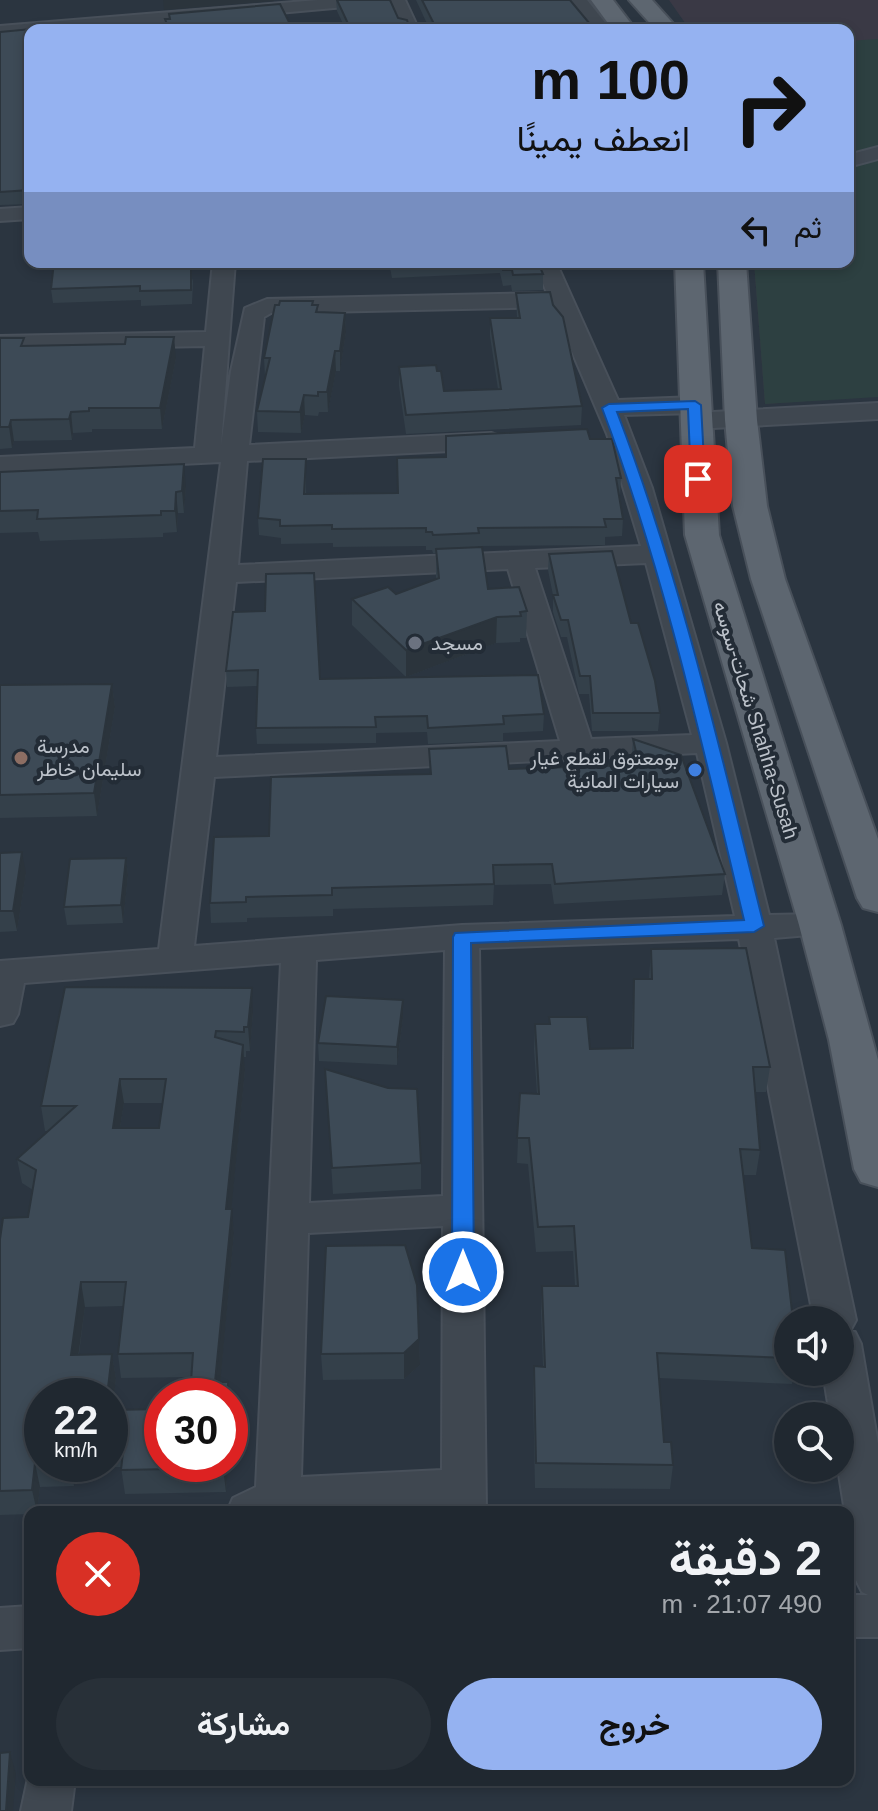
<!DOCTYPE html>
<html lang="ar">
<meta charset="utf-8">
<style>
:root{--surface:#202830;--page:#283038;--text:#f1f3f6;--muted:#a2a6ab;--line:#3d444c;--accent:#95b2f1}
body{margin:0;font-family:Helvetica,Vazirmatn,sans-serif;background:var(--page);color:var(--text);direction:rtl;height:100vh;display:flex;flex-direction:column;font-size:30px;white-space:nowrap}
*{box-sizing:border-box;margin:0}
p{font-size:26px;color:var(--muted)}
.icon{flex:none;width:44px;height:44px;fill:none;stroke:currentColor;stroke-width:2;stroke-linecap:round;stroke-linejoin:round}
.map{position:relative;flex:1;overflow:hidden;direction:ltr}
.details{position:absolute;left:24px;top:1506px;width:830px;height:280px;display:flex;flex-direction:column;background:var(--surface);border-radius:16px;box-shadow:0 4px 12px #0003,0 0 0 2px var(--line);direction:rtl}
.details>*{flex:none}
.guide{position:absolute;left:24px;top:24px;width:830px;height:244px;border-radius:16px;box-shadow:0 4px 12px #0003,0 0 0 2px var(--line);direction:rtl;background:#95b2f1;color:#111;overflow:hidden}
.tools{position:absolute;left:774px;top:1306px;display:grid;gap:16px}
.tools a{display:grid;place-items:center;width:80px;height:80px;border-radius:50%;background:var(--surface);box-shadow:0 4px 12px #0003,0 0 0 2px var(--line);font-size:40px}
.speed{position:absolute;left:24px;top:1378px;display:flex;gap:16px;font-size:40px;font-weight:700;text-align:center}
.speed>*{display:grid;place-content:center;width:104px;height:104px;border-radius:50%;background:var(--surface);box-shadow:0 4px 12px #0003,0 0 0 2px var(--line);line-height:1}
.speed small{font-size:20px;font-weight:400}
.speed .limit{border:12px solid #d22;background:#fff;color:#111}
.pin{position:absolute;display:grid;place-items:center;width:68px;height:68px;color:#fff;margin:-34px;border-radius:16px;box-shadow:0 4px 12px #0006}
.me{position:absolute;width:88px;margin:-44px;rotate:0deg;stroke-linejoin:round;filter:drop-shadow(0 0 6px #0008)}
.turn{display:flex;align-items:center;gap:28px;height:168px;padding:0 32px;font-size:36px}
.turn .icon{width:104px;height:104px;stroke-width:2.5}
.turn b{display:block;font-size:56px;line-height:68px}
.then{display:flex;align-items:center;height:76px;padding:0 32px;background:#0003;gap:16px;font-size:30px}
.round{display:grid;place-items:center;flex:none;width:84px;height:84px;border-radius:42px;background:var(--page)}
.headline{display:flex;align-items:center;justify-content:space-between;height:136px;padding:0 32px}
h1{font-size:48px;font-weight:700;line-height:60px}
.cta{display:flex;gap:16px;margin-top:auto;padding:16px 32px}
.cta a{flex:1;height:92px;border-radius:48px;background:var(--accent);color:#111;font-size:32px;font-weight:700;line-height:92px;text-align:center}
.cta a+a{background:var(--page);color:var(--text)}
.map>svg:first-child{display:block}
.medical{fill:#3a3945}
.green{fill:#2d4041}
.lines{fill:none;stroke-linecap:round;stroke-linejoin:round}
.minor-casing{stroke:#48505a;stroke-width:4}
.major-casing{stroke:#48505a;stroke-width:4}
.minor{fill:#3f4750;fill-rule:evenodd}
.major{fill:#5d6670;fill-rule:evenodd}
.wall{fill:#34404a;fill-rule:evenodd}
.shaded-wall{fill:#2b343c}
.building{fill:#3d4a56;stroke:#2b343c;stroke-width:2;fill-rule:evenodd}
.route{fill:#1a73e8;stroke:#114b97;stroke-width:2}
.worship-dot{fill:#6b7280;stroke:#232c36;stroke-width:3}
.education-dot{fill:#8d6e63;stroke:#232c36;stroke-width:3}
.shop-dot{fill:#3f7fe0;stroke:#232c36;stroke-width:3}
.labels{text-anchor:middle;stroke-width:8;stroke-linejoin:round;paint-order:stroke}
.poi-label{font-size:20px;fill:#bcc2ca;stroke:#232c36;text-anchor:start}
.street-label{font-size:20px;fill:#bcc2ca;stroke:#232c36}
</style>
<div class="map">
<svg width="878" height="1811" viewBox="0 0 878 1811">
<rect width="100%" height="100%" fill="#2b3540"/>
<path class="medical" d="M669,0h209v396l-113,8 -11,-142h94v-232h-158z"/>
<path class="green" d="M878,39v358l-113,7 -11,-142h94v-221z"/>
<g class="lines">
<defs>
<g id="minor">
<path d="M318,0h87l14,30h-18l-12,-27 -300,27h-59v5l-30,3v-12z"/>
<path d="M569,0h18l24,30h-19z"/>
<path d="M878,147v12l-30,8v-12z"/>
<path d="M30,207v12l-30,2v-12z"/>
<path d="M213,262h22l-14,184 10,-75 14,-63 22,-9 280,-6 -13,-31h22l62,138 77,-3 9,3 4,5 -4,5 -9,3 -71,2 28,73 74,255 43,172 51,-1 12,3 5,8 -5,8 -58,5 82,382 -6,11 5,1 6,12 17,100v193h-30v-42h20l-6,-3 -7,-14 -7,-66h-3l-7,-44 2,-52h-10l-7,-44h17v-52h-26l-75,-381 -260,9 7,564h-44v-4l-79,4h-136l6,-14 23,-11 25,-524 -257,20 -6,31 -5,9 -13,3v-65l159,-12 62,-487 -221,11v-16l195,-9 10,-102 -205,4v-14l206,-4zM553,307l54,127 34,112 -403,19 9,-104 244,-12 9,-3 4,-5 -4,-5 -9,-3 -242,12 15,-128 7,-4zM646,563l46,172 -101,4 -56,-171zM508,569l52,172 -344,16 20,-175zM697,753l38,163 -273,9 -268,21 20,-169zM445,950l-2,246 -134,7 7,-243zM443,1226l-1,244 -141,7 7,-244z"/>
<path d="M878,403v16l-183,10 -9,-3 -4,-5 4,-5 9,-3z"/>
<path d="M30,1606v42l-30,2v-42z"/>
<path d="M30,1769v11h45l-4,31h-50z"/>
</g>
<g id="major">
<path d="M591,0h22l23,30h-23z"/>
<path d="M629,0h23l27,30h-23z"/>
<path d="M675,262h28l16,273 122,390 37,135v127l-17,-5 -7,-13 -25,-129 -30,-115 -114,-390z"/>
<path d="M718,262h28l11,158 10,86 18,73 93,260v73l-15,-4 -6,-10 -106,-319 -18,-73 -8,-86z"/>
</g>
</defs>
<use href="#minor" class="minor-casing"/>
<use href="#major" class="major-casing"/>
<use href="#minor" class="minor"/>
<use href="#major" class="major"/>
</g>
<g class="wall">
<path d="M336,0h54l8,18 12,12h-64l-9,-19z"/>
<path d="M416,0h154l25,30h-165z"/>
<path d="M30,30v174l-30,1v-173z"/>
<path d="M188,262v5l5,14 -1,23 -51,2v-6l-88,3 -2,-14z"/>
<path d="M389,262h149l5,12v16l-31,1 -1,-6 -8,1 -3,-13 -108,5z"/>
<path d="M516,293l66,113 -1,19 -175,9 -7,-48v-19l45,24 54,-2 -8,-53v-18h27z"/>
<path d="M313,301v4h5v7l27,1 1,19 -6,39h-4l-8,41h-9l-1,4 -13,-1 -4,18 -43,-1 -1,-21 8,-34 -1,-19z"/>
<path d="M0,338l25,8 151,12 -14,71h-70v3l-19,1 -1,7 -58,1 -2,7 -12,1z"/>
<path d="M590,439l31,39 -1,18 3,23 -1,17 -17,1v8l-127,1 10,43 39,22 -1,27h-6v4l-24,1 -90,34 -54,-52v-26l44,-5 40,-15v-26h-3l-1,-3h-6v-4l-93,1v-4l-52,1v-6l-22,-3 -1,-17 48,-42v18l92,-1 48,-36z"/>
<path d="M0,472l186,14 -2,27h-6l-1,19 -14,1v4l-123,4 -2,-9 -38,1z"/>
<path d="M549,554l82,69 29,90 -2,18h-66l-3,-37h-10l-12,-57h-6l-8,-25v-17l-5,-25z"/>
<path d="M233,612l87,67 224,35 -1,17 -40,2v8l-75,3 -1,-12 -51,1v10l-119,1 -1,-16 1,-42 -30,1 -1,-16z"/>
<path d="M112,684l3,23 -18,109 -97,2v-133z"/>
<path d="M633,739l92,135 -3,21 -168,9 -3,-20 -57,1 -1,20 -160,4v7l-86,2v4l-36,1 -1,-20 59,-67 161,-62 -1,-25 80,20 122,-4z"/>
<path d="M0,853l26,20 -9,58 -17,1z"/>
<path d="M126,858l2,17 -5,48 -56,2 -3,-18z"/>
<path d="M651,949l119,118 -4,25h-11l5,58 -4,25h-13l9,73 36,72v52h6l-2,12 -133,-6 5,64 9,23 -3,24 -135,-1 -2,-97 1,-25h9l-2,-55 1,-25h33l-2,-35 -37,1 -8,-88 -11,-1 3,-70 17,1 -3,-45 1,-25h14v-7l41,32 41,-1 3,-69h15z"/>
<path d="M403,1000v18l-6,47 -78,-4 -1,-18z"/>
<path d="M253,1012l-3,39h-4v6h-3l2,13 -14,139 3,24 -14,149h8l2,14h-40l1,-19 -70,1 -3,-24 5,-48 -38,1 -6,47h33l4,24 -4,32 50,54h66l-2,28 -101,2 -4,-27 -45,1 -2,18 -34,1 -3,25h-7v2l-30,1v-276l28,-22 5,-27 -11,-7 -5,-24 32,-28h-4l-4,-25zM124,1103h39l-4,25h-39zM42,1396h68v68h-68z"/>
<path d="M325,1069l96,94v26l-88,5z"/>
<path d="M419,1339l1,26 -16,14 -81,1 -2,-26z"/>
</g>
<g class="shaded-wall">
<path d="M163,0h111v1l-110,9z"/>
<path d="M345,313l1,19 -6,39v-20z"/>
<path d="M174,337l2,21 -14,71 -2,-21z"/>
<path d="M335,351l1,20 -8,41 -1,-20z"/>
<path d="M304,395l1,20 -4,18 -1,-21z"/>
<path d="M71,412l2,21 -1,7 -3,-21z"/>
<path d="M11,420l3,21 -2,7 -3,-21z"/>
<path d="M184,464l2,22 -2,27 -2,-22z"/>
<path d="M176,492l2,21 -1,19 -2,-21z"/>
<path d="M497,617l-1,26 -90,34v-27z"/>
<path d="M112,684l3,23 -18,109 -3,-23z"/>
<path d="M22,852l4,21 -9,58 -4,-20z"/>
<path d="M126,858l2,17 -5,48 -2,-18z"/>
<path d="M252,988l1,24 -3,39 -2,-24z"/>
<path d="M403,1000v18l-6,47v-18z"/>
<path d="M243,1045l2,25 -16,163 -3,-24z"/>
<path d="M120,1079l4,24 -8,49 -3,-24z"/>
<path d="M232,1209l2,24 -15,163 -4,-14z"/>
<path d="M81,1282l4,25 -10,72 -4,-24z"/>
<path d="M419,1339l1,26 -16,14v-26z"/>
<path d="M112,1354l4,24 -6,54v-36h-3z"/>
<path d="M35,1463l5,24 -3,25 -5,-22z"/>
<path d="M70,1464h6l-2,22z"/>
<path d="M224,1464h4l-2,28 -3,-24z"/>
<path d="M10,1752l6,22 -3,37h-7z"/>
</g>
<g class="building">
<path d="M337,0h53l8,18 9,2 3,10h-59z"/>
<path d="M422,0h148l25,30h-158z"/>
<path d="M280,4l13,26h-124l-4,-11h5l-1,-5z"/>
<path d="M95,23l2,7h-67v160l-30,2v-160z"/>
<path d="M54,262h133v5h4v23l-51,1v-5l-89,3z"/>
<path d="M501,262h37l5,12 -30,1 -1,-5h-9z"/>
<path d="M550,292l3,13 10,12 19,89 -176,9 -7,-48 37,-2 1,6h4l3,20 57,-2 -11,-71h30l-4,-25z"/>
<path d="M280,301h33l-1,4h6l-2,7 29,1 -5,38h-5l-8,41h-9v4l-14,-1 -4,17 -43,-1 13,-53h-6l11,-53h4z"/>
<path d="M126,337h48l-14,71h-71v3l-18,1 -2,7 -58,1 -2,7h-9v-89h24l-3,8 104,-2z"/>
<path d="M587,429l3,10h22l9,39h-5l7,41h-19l2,8 -128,1 1,5 -46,2 -1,-3h-6v-4l-94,1v-4l-52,1v-6l-22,-2 5,-59h43l-2,35 94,-1 -1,-35 49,-1v-21z"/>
<path d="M184,464l-2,27 -6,1 -1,19h-14v4l-124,4 1,-9 -38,1v-39z"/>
<path d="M482,547l6,42 31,-2 8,24 -7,1 1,4 -24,1 -91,33 -54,-51 36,-12 8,7 43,-16 -3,-29z"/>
<path d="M612,551l19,72h7l17,58 5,32h-67l-3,-37h-10l-12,-56h-7l-8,-25h5l-9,-41z"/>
<path d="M314,573l6,106 218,-4 6,39 -41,2 1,8 -76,4 -1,-12 -52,1 1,10 -120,1 2,-58 -32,1 7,-59 32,-1 1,-37z"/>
<path d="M112,684l-18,109 -94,2v-110z"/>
<path d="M633,739l48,16 44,119 -170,10 -3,-20 -59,1 1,19 -162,4v7l-86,2v5l-36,1 4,-66 55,-1 2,-59 160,-3 -2,-25 77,-3 3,23 123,-4 -1,-5h7z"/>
<path d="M22,852l-9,59h-13v-58z"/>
<path d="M126,858l-5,47 -57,2 6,-48z"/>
<path d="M746,948l24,119h-17l7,83 -20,-1 12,99 33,2 8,70h-5v38l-131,-5 7,89h7l2,23 -137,-2 -2,-97 11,1 -3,-81h36l-4,-60 -36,1 -9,-89h-12l3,-45 19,1 -4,-70h15l-1,-7h38l3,32 43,-1 1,-69h18l-1,-30z"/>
<path d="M65,987l187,1 -4,39h-4v5l-28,-1 -1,6 28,8 -17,164h6l-17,173h13v14h-38l3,-43 -75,1 8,-72h-45l-10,73 41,-1 -5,42h-65v67h-7l-3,27 -32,1v-252l3,-21 25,-1 8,-47 -19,-11 59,-53h-35zM120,1079h46l-7,49h-46z"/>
<path d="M326,996l77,4 -6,47 -79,-4z"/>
<path d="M325,1069l63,19 29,1 4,74 -89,5z"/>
<path d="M405,1245l12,40 2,54 -15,14 -83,1 5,-108z"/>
<path d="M162,1409v55h62l-1,4 -102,2 3,-27h-14v-33z"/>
<path d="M10,1752l-4,59h-6v-58z"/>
</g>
<path class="route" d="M695,401l6,4 4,74 -7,4 -7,-4 -3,-70 -71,3c64,166 104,342 147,514l-10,6 -283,11 3,329 -3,6 -8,2 -7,-2 -4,-6 1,-335 2,-4 289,-13c-41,-171 -79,-346 -142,-512l7,-4z"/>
<circle class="worship-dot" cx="415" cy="643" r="8"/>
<circle class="education-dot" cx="21" cy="758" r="8"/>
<circle class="shop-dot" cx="695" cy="770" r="8"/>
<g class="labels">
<g class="poi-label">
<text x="431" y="650">مسجد</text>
<text x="37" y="753">مدرسة<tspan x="37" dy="23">سليمان خاطر</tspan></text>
<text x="679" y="765" text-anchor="end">بومعتوق لقطع غيار<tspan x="679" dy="23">سيارات المانية</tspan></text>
</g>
<g class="street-label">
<text transform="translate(756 720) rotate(73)" y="7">شحات-سوسه Shahha-Susah</text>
</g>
</g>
</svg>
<div class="tools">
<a><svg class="icon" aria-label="sound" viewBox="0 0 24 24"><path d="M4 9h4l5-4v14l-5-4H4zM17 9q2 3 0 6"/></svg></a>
<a><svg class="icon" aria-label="search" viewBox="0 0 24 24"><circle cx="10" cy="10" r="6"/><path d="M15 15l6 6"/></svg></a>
</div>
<div class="speed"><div>22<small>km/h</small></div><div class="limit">30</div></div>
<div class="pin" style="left:698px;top:479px;background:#d93025"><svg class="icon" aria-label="arrive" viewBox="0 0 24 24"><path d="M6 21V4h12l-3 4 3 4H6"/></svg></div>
<svg class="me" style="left:463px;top:1272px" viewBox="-20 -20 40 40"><circle r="17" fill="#1a73e8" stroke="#fff" stroke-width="3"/><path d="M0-11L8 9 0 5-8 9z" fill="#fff"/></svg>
<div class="guide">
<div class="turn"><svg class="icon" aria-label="right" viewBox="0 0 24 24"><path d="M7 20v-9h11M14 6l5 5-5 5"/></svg><div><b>100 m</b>انعطف يمينًا</div></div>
<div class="then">ثم<svg class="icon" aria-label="left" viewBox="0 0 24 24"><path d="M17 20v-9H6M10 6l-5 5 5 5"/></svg></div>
</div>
<section class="details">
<div class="headline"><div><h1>2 دقيقة</h1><p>490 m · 21:07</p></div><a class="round" style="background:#d93025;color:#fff"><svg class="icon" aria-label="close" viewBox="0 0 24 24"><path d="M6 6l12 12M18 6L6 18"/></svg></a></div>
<div class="cta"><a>خروج</a><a>مشاركة</a></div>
</section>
</div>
